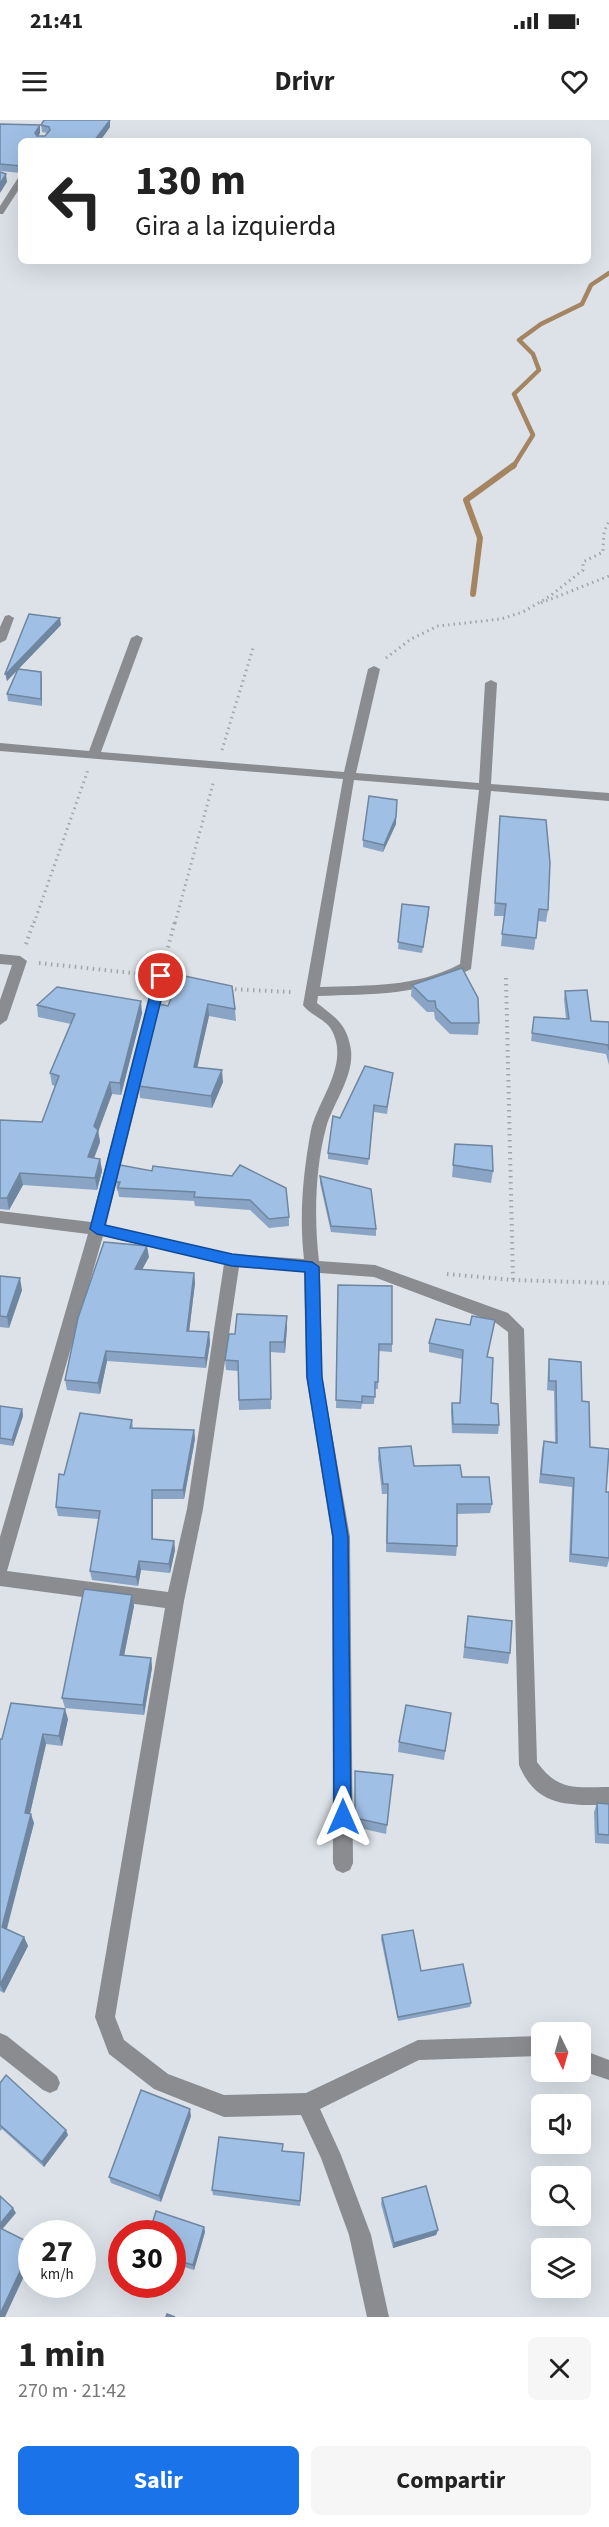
<!DOCTYPE html>
<html lang="es">
<meta charset="utf-8">
<style>
:root{--surface:#fff;--page:#f6f6f6;--text:#222;--muted:#767676;--accent:#1a73e8}
body{margin:0;font-family:"Source Sans 3",sans-serif;background:var(--page);color:var(--text);height:100vh;display:flex;flex-direction:column;font-size:22px;white-space:nowrap}
*{box-sizing:border-box;margin:0}
p{font-size:20px;color:var(--muted)}
.icon{flex:none;width:33px;height:33px;fill:none;stroke:currentColor;stroke-width:2;stroke-linecap:round;stroke-linejoin:round}
.map{position:relative;height:2197px;overflow:hidden}
.drawer{display:flex;flex-direction:column;background:var(--surface);flex:1}
.drawer>*{flex:none}
.banner{position:absolute;left:18px;top:18px;width:573px;height:126px;border-radius:9px;box-shadow:0 6px 24px #0002;background:#fff;color:var(--text);overflow:hidden}
.needle{width:39px;rotate:175deg}
.fabs{position:absolute;left:531px;top:1902px;display:grid;gap:12px}
.fabs a{display:grid;place-items:center;width:60px;height:60px;border-radius:9px;background:var(--surface);box-shadow:0 6px 24px #0002;font-size:30px}
.speed{position:absolute;left:18px;top:2100px;display:flex;gap:12px;font-size:30px;font-weight:700;text-align:center}
.speed>*{display:grid;place-content:center;width:78px;height:78px;border-radius:50%;background:var(--surface);box-shadow:0 6px 24px #0002;line-height:1}
.speed small{font-size:15px;font-weight:400}
.speed .limit{border:9px solid #d22;background:#fff;color:#111}
.pin{position:absolute;display:grid;place-items:center;width:51px;height:51px;color:#fff;margin:-26px;border:3px solid #fff;border-radius:50%;box-shadow:0 2px 6px #0007}
.me{position:absolute;width:66px;margin:-33px;rotate:0deg;stroke-linejoin:round;filter:drop-shadow(0 0 4px #0008)}
.turn{display:flex;align-items:center;gap:21px;height:126px;padding:0 18px;font-size:27px}
.turn .icon{width:78px;height:78px;stroke-width:2.5}
.turn b{display:block;font-size:42px;line-height:51px}
.round{display:grid;place-items:center;flex:none;width:63px;height:63px;border-radius:9px;background:var(--page)}
.overview{display:flex;align-items:center;justify-content:space-between;height:102px;padding:0 18px}
h1{font-size:36px;font-weight:700;line-height:45px}
.primary-button{display:flex;gap:12px;margin-top:auto;padding:12px 18px}
.primary-button a{flex:1;height:69px;border-radius:9px;background:var(--accent);color:#fff;font-size:24px;font-weight:700;line-height:69px;text-align:center}
.primary-button a+a{background:var(--page);color:var(--text)}
.status{display:flex;justify-content:space-between;align-items:center;height:42px;padding:0 30px;background:var(--surface);direction:ltr}
.status svg{height:16px;fill:currentColor}
header{display:flex;justify-content:space-between;align-items:center;height:78px;padding:0 18px;background:var(--surface);font-size:27px;font-weight:700}
.map>svg:first-child{display:block}
.lines{fill:none;stroke-linecap:round;stroke-linejoin:round}
.stream-far1{stroke:#a58561;stroke-width:4.5}
.stream{stroke:#a58561;stroke-width:6}
.path-far1{stroke:#a1a6ab;stroke-width:3;stroke-dasharray:1.5 4;stroke-linecap:butt}
.path{stroke:#a1a6ab;stroke-width:4;stroke-dasharray:1.5 4.5;stroke-linecap:butt}
.minor{fill:#8a8c8f;fill-rule:evenodd}
.wall{fill:#89a4c4}
.shaded-wall{fill:#6f86a0}
.building{fill:#9fbfe4;stroke:#6f86a0;stroke-width:1.5}
.route{fill:#1a73e8;stroke:#114b97;stroke-width:1.5}
</style>
<div class="status"><b>21:41</b><svg viewBox="0 0 49 12"><path d="M0 12V9h3v3zM5 12V6h3v6zM10 12V3h3v9zM15 12V0h3v12zM26 1h20v11H26zM47 4h2v5h-2z"/></svg></div>
<header><svg class="icon" aria-label="menu" viewBox="0 0 24 24"><path d="M4 6h16M4 12h16M4 18h16"/></svg>Drivr<svg class="icon" aria-label="heart" viewBox="0 0 24 24"><path d="M12 20l-8-8c-3-5 5-10 8-4 3-6 11-1 8 4z"/></svg></header>
<div class="map">
<svg width="609" height="2197" viewBox="0 0 609 2197">
<rect width="100%" height="100%" fill="#dce2e8"/>
<g class="lines">
<path class="stream-far1" d="M513,347l20,-32 -19,-41 25,-24 -6,-16 -14,-14 22,-16 41,-20 9,-19 18,-12"/>
<path class="stream" d="M473,474l7,-56 -14,-38 48,-35"/>
<g class="path-far1">
<path d="M541,483l68,-27"/>
<path d="M386,538l25,-19 27,-13 63,-7 22,-7 27,-16 33,-26v-8l20,-10 1,-20 5,-11"/>
<path d="M222,630l31,-102"/>
<path d="M34,803l54,-153"/>
<path d="M175,803l39,-143"/>
</g>
<g class="path">
<path d="M26,824l8,-23"/>
<path d="M165,839l10,-38"/>
<path d="M39,843l103,11"/>
<path d="M506,858l7,302"/>
<path d="M229,869l62,3"/>
<path d="M447,1154l66,6 96,3"/>
</g>
<g class="minor">
<path d="M18,58h3v8l-18,28h-3v-8z"/>
<path d="M9,495l5,3 -8,22 -6,3v-16l5,-11z"/>
<path d="M137,515l6,3 -42,114 243,20 24,-103 6,-3 6,3 -24,104 123,10 6,-100 6,-3 6,3 -6,101 118,9v8l-118,-10 -20,178c-49,27 -99,25 -153,27l-1,7c19,15 30,21 34,47 3,27 -18,53 -25,78 -11,40 -12,92 -7,133l56,4 133,48 16,16 13,433c21,30 40,25 72,25v18c-40,0 -72,3 -90,-40l-11,-433 -12,-9 -122,-46 -54,-4 2,103 28,161 3,326 -3,7 -7,3 -7,-3 -3,-7 -1,-326 -26,-161 -2,-104 -65,-5 -36,242 -19,92 -69,416 9,23 44,34 56,21 82,-2 112,-53 124,-4v20l-123,4 -99,49 21,46 30,80 18,82h-22l-18,-82 -28,-77 -20,-43 -77,2 -70,-28 -45,-35 -14,-37 70,-409 -165,-22v-49l88,-303 -88,-11v-12l91,11 63,-246 7,-5 7,5 -62,249 126,29 72,5c-5,-43 -1,-86 7,-129 7,-31 40,-67 20,-101 -6,-10 -21,-14 -28,-24l40,-226 -343,-28v-8l89,8 42,-113zM354,660l125,10 -19,174c-45,24 -91,21 -140,23zM103,1116l121,28 -37,245 -19,83 -161,-21z"/>
<path d="M0,834l20,2 7,5 -20,59 -7,5v-25l12,-35 -12,-1z"/>
<path d="M0,1913l7,3 50,40 3,7 -3,7 -7,3 -7,-3 -43,-34z"/>
<path d="M580,1929l29,11v20l-29,-10z"/>
</g>
</g>
<g class="wall">
<path d="M110,0v7l-10,14h-79v32l-21,-2v-47l40,1v8l-2,3h7l2,-3 -5,-1 -1,-7z"/>
<path d="M61,505l-43,44 24,9v28l-34,-5 -1,-7 11,-25 -11,12 -2,-7z"/>
<path d="M397,680l-1,24 -13,28 -20,-5v-7z"/>
<path d="M500,696l48,94 -2,12 -8,-1 -4,29 -33,-4 3,-30h-10z"/>
<path d="M402,784l27,10 -7,39 -24,-4z"/>
<path d="M180,855l55,34 1,12 -27,-5 -12,51 26,15 -11,26 -72,-10 -1,-12z"/>
<path d="M412,865l67,38 -1,12 -28,-1 -15,-15 -1,-7h-7l-16,-16z"/>
<path d="M565,871l26,30 18,1v43l-3,-11 -75,-13 3,-24 32,2 -2,-20z"/>
<path d="M37,885l105,8 -21,82 -9,-1 -14,36 2,12 -6,16 6,1 2,12 -5,19 -74,-5 -14,25 -9,-1v-89l42,2 13,-36 -3,-1 -2,-12 21,-49 -33,-7z"/>
<path d="M392,959l-5,35 -13,-2 -6,53 -40,-6v-6l12,-35z"/>
<path d="M455,1024l38,27 -2,12 -39,-6z"/>
<path d="M152,1051l80,5 57,41v9l-20,2 -19,-18 -55,-4 -1,-5 -75,-4 -1,-6h-1l-1,-9z"/>
<path d="M320,1056l56,53v7l-45,-4 -11,-49z"/>
<path d="M149,1137l-7,12 52,4 1,10 -6,48 20,1 1,11 -4,25 -99,-7 -7,33 -33,-4 -2,-10z"/>
<path d="M0,1156l22,14 -13,38 -9,-1z"/>
<path d="M338,1165l54,59v8l-13,-1 -1,38h-3l-1,15h-12l-1,5 -25,-1z"/>
<path d="M287,1207l-2,26 -15,-1 1,57 -32,1 -1,-39 -12,-1 -1,-10 10,-26z"/>
<path d="M493,1209l-6,28 4,46 8,22 -1,9 -46,-1 -1,-22 1,-8h8l2,-44 -33,-7v-9z"/>
<path d="M549,1239l33,42 8,46 16,45h3v68l-2,7 -38,-5 3,-75 -33,-4 3,-33 2,-9 11,1 -1,-51 -7,-1 1,-21z"/>
<path d="M0,1286l22,3 1,7 -10,30 -13,-2z"/>
<path d="M132,1300l1,8 61,2 1,9 -11,60h-31v40l21,2 1,9 -5,23 -29,-3 -3,16 -46,-6 -2,-9 9,-52 -41,-3 -2,-9 8,-32z"/>
<path d="M379,1328l35,18 48,11 30,27 -2,9 -33,1v32l-1,10 -70,-4 1,-58h-5l-4,-36z"/>
<path d="M132,1475l2,11 -10,49 27,3 1,10 -8,47 -79,-7 -3,-10z"/>
<path d="M468,1496l42,37 -2,11 -45,-6z"/>
<path d="M451,1593l-7,47 -46,-8 1,-10z"/>
<path d="M68,1599l-6,27 -16,-2 -16,70 4,9 -27,106 17,8 4,9 -24,47 -4,-2v-252h2z"/>
<path d="M355,1651l38,4 -7,59 -31,-7z"/>
<path d="M597,1683l12,1v40l-14,-1 -1,-31z"/>
<path d="M382,1815l39,36 50,32 -1,4 -72,14 -17,-82z"/>
<path d="M0,1963l68,52 -24,32 -42,-38 -2,2z"/>
<path d="M191,1996l-30,86 -50,-19 -2,-6z"/>
<path d="M283,2031l21,8 -4,47 -87,-11 -1,-5z"/>
<path d="M382,2078l56,32 -2,5 -43,13 -12,-44z"/>
<path d="M204,2107l1,5 -11,38 -22,-7v-29z"/>
</g>
<g class="shaded-wall">
<path d="M110,0v7l-10,14h-6z"/>
<path d="M40,5v8l-4,7 -1,-7z"/>
<path d="M6,54l1,8 -7,11v-9z"/>
<path d="M60,498l1,7 -54,56 -1,-7z"/>
<path d="M41,552l1,6v28l-1,-7z"/>
<path d="M396,697v7l-13,28 1,-7z"/>
<path d="M141,881l1,12 -21,82 -1,-12z"/>
<path d="M208,884l1,12 -14,62 -1,-11z"/>
<path d="M222,950l1,12 -11,26 -1,-12z"/>
<path d="M110,962l2,12 -16,44 -2,-12z"/>
<path d="M98,1010l2,12 -10,27 -2,-12z"/>
<path d="M100,1039l2,12 -5,19 -2,-12z"/>
<path d="M20,1053l3,12 -14,25 -2,-12z"/>
<path d="M147,1126l2,11 -12,22 -2,-10z"/>
<path d="M194,1153l1,10 -7,58 -1,-10z"/>
<path d="M20,1158l2,12 -13,38 -2,-11z"/>
<path d="M287,1196v11l-2,26 -1,-11z"/>
<path d="M209,1212l1,11 -4,25 -1,-10z"/>
<path d="M106,1231l1,10 -7,33 -2,-11z"/>
<path d="M22,1289l1,7 -10,30 -1,-6z"/>
<path d="M194,1310l1,9 -11,60 -1,-9z"/>
<path d="M152,1370l1,9v49l-1,-9z"/>
<path d="M174,1421l1,9 -5,23 -1,-9z"/>
<path d="M139,1441l2,9 -3,16 -2,-9z"/>
<path d="M132,1475l2,11 -12,60 -2,-11z"/>
<path d="M151,1538l1,10 -8,47 -1,-10z"/>
<path d="M65,1589l3,10 -6,27 -3,-10z"/>
<path d="M43,1614l3,10 -18,78 -3,-9z"/>
<path d="M31,1694l3,9 -29,112 -3,-8z"/>
<path d="M24,1817l4,9 -24,47 -4,-8z"/>
<path d="M190,1989l1,7 -30,86 -2,-6z"/>
<path d="M66,2010l2,5 -24,32 -2,-5z"/>
<path d="M13,2088l3,5 -16,19v-8z"/>
<path d="M204,2107l1,5 -11,38 -1,-5z"/>
<path d="M438,2110l-2,5 -43,13 1,-5z"/>
<path d="M32,2126v13l-27,58h-5v-3z"/>
</g>
<g class="building">
<path d="M44,0h66l-16,21h-73v25l-21,-2v-40l40,1 -5,8 2,3h8l5,-6 -1,-3 -8,-2z"/>
<path d="M0,52l6,2 -6,10z"/>
<path d="M29,494l31,4 -54,56h-1z"/>
<path d="M18,549l23,3v27l-34,-5z"/>
<path d="M369,676l28,4 -1,17 -12,28 -21,-5z"/>
<path d="M500,696l46,4 4,43 -2,47 -9,-1 -3,29 -34,-4 4,-30 -11,-1z"/>
<path d="M402,784l27,3 -6,40 -25,-5z"/>
<path d="M462,848l16,30 1,25h-28l-15,-15 -1,-7h-7l-16,-16z"/>
<path d="M180,855l52,11 3,23 -27,-5 -14,63 28,3 -11,26 -72,-10 20,-82 9,2z"/>
<path d="M57,867l84,14 -21,82 -10,-1 -16,44 4,4 -10,27 12,2 -5,19 -75,-5 -13,25h-7v-78l42,2 17,-46 -9,-3 25,-59 -38,-9z"/>
<path d="M587,870l4,31 18,1v28l-1,-5 -76,-12 2,-16 35,2 -4,-28z"/>
<path d="M365,946l28,7 -6,34 -13,-2 -5,54 -41,-6 5,-37 7,2z"/>
<path d="M455,1024l37,2 1,25 -40,-6z"/>
<path d="M120,1045l32,6 1,-5 79,10 8,-11 46,23 3,29 -20,2 -19,-19 -56,-3 1,-5 -77,-4 2,-6h-4z"/>
<path d="M320,1056l51,13 5,40 -45,-3z"/>
<path d="M104,1122l43,4 -12,23 59,4 -7,58 22,1 -4,26 -99,-7 -8,32 -33,-3 13,-62z"/>
<path d="M0,1156l20,2 -13,39 -7,-1z"/>
<path d="M338,1165l54,1v58h-13l-1,38h-3v15l-13,-1v6l-26,-2z"/>
<path d="M237,1194l50,2 -3,26h-14l1,57 -32,1 -1,-39 -13,-1 4,-26h6z"/>
<path d="M472,1196l23,4 -8,37 6,1 -2,45 7,1 1,21 -46,-1 -1,-21h8l3,-53 -34,-7 7,-24 34,6z"/>
<path d="M549,1239l32,3 1,39 7,1 1,45 19,2 -3,43h3v66l-38,-4 3,-76 -33,-4 3,-33 13,2 -1,-62h-7z"/>
<path d="M0,1286l22,3 -10,31 -12,-2z"/>
<path d="M80,1293l52,7 -2,8 64,2 -11,60h-31v49l22,2 -5,23 -30,-3 -3,16 -46,-6 10,-60 -44,-4 3,-33 5,1z"/>
<path d="M411,1326l3,20 46,-1 2,12h27l3,27h-35v42l-70,-3 1,-59h-5l-4,-36z"/>
<path d="M84,1469l48,6 -12,60 31,3 -8,47 -81,-7z"/>
<path d="M468,1496l44,5 -2,32 -45,-6z"/>
<path d="M11,1583l54,6 -6,27 -16,-2 -18,79 6,1 -29,113 22,10 -24,48v-246h2z"/>
<path d="M406,1585l45,8 -6,38 -46,-9z"/>
<path d="M355,1651l38,4 -6,50 -32,-7z"/>
<path d="M597,1683l12,1v31l-11,-1z"/>
<path d="M413,1810l8,41 42,-7 8,39 -73,14 -16,-82z"/>
<path d="M6,1955l60,55 -24,32 -42,-37v-42z"/>
<path d="M141,1970l49,19 -31,87 -50,-19z"/>
<path d="M219,2017l64,7 -1,7 22,2 -4,48 -88,-11z"/>
<path d="M426,2066l12,44 -44,13 -12,-45z"/>
<path d="M0,2076l13,12 -13,16z"/>
<path d="M156,2091l48,16 -11,38 -21,-6v-25h-23z"/>
<path d="M0,2108l32,16v2l-32,68z"/>
<path d="M167,2194l8,3h-9z"/>
</g>
<path class="route" d="M161,852l6,4 -62,249 127,29 80,8 7,5 3,110 26,160 3,280 -2,6 -6,2 -6,-2 -3,-6 -1,-280 -26,-160 -2,-105 -73,-6 -135,-32 -7,-5 65,-253z"/>
</svg>
<div class="fabs">
<a><svg class="needle" viewBox="-14 -14 28 28"><path d="M0-13l5 13h-10z" fill="#e53935"/><path d="M0 13l5-13h-10z" fill="#767676"/></svg></a>
<a><svg class="icon" aria-label="sound" viewBox="0 0 24 24"><path d="M4 9h4l5-4v14l-5-4H4zM17 9q2 3 0 6"/></svg></a>
<a><svg class="icon" aria-label="search" viewBox="0 0 24 24"><circle cx="10" cy="10" r="6"/><path d="M15 15l6 6"/></svg></a>
<a><svg class="icon" aria-label="layers" viewBox="0 0 24 24"><path d="M12 4l9 5-9 5-9-5zM3 14l9 5 9-5"/></svg></a>
</div>
<div class="speed"><div>27<small>km/h</small></div><div class="limit">30</div></div>
<div class="pin" style="left:161px;top:856px;background:#d93025"><svg class="icon" aria-label="arrive" viewBox="0 0 24 24"><path d="M6 21V4h12l-3 4 3 4H6"/></svg></div>
<svg class="me" style="left:343px;top:1697px" viewBox="-20 -20 40 40"><path d="M0-17L14 15 0 8-14 15z" fill="#1a73e8" stroke="#fff" stroke-width="4"/></svg>
<div class="banner">
<div class="turn"><svg class="icon" aria-label="left" viewBox="0 0 24 24"><path d="M17 20v-9H6M10 6l-5 5 5 5"/></svg><div><b>130 m</b>Gira a la izquierda</div></div>
</div>
</div>
<section class="drawer">
<div class="overview"><div><h1>1 min</h1><p>270 m · 21:42</p></div><a class="round"><svg class="icon" aria-label="close" viewBox="0 0 24 24"><path d="M6 6l12 12M18 6L6 18"/></svg></a></div>
<div class="primary-button"><a>Salir</a><a>Compartir</a></div>
</section>
